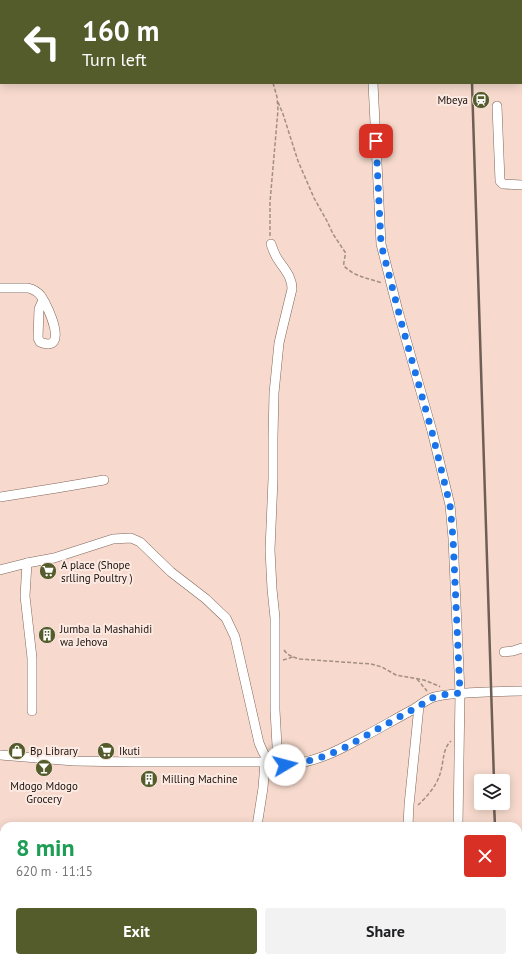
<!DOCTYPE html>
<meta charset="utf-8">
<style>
:root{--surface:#fff;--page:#f2f2f2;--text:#202124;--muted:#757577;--accent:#545c2b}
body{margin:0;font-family:"PT Sans",sans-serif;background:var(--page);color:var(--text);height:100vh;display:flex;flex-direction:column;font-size:15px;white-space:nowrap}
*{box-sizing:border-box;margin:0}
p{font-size:13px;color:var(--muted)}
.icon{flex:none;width:22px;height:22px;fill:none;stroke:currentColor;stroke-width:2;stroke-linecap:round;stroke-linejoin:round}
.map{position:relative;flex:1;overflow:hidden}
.details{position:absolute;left:0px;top:822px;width:522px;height:140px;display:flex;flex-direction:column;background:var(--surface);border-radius:12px 12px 0 0;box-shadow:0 2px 10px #0003}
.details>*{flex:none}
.guide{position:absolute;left:0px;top:0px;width:522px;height:84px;box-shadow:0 2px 10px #0003;background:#545c2b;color:#fff;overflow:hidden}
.buttons{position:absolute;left:474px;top:774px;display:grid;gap:8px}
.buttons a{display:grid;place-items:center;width:36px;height:36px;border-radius:4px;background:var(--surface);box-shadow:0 2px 10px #0003;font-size:20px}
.pin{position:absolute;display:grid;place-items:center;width:34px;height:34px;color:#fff;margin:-17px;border-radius:8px;box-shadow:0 2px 6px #0006}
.me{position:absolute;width:44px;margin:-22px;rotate:82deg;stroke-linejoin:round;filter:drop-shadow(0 0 3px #0008)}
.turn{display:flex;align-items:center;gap:14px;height:84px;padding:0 16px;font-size:18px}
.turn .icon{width:52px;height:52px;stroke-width:2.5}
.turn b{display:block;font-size:28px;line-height:34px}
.round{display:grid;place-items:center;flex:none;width:42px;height:42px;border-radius:4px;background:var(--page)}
.summary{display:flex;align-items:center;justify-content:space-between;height:68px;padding:0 16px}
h1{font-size:24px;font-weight:700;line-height:30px;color:#1e9e55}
.cta{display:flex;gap:8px;margin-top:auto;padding:8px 16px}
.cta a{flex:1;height:46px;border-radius:4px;background:var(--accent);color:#fff;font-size:16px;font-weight:700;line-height:46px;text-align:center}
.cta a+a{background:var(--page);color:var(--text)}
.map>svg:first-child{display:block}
.built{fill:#efcbbb}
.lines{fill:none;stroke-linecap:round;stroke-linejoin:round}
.minor-casing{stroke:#7f665b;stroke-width:10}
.path{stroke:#a48e84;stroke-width:1.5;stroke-dasharray:4 2;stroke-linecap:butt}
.minor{stroke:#fff;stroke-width:9}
.rail{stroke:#6f5e56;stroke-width:2.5}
.route{stroke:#1a73e8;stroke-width:7;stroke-dasharray:0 12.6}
.labels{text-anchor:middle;stroke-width:4;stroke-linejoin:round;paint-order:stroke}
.poi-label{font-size:11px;fill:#1b120d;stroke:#fceae2;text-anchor:start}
</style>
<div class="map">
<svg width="522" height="962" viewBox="0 0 522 962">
<rect width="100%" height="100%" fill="#f7dacd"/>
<path class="built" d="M4,906v52h88l3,4h-95v-54z"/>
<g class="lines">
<defs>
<g id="minor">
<path d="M369,0v1"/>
<path d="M521,9h1"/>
<path d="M373,83l8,161 17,67 34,120 18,74 3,33 7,155 -2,133"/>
<path d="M497,106l3,75 3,3 19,1"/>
<path d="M271,244c2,6 4,12 8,17 6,9 13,16 13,28l-9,37 -4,17 -5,50 -1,44v42l-3,71 2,39 3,29v92l3,54"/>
<path d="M0,288h28c4,1 10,4 13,8 7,10 29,58 -1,46l-2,-4 1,-29 4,-9"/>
<path d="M0,497l57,-9 47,-8"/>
<path d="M27,563l-2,33 7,62v53"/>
<path d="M0,570l27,-7 27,-5 59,-19 18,-1 9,4 31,30 35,27 20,19 9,19 24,106c3,6 5,14 11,18 6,5 15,4 23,3 26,-3 48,-15 70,-27 17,-9 34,-19 51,-28 6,-4 13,-10 20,-12 11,-3 22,-3 33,-4 19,-1 37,-2 55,-2"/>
<path d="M504,652l9,-1 9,-3"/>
<path d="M0,755l74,6 60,1h137"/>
<path d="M257,826l6,-38 2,-26"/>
<path d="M408,826l1,-21 10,-99"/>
<path d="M0,908l4,24"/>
<path d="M14,958l1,4"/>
<path d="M246,958l2,4"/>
<path d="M69,962l9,-4"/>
<path d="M207,962l9,-4"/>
<path d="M390,962l2,-4"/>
<path d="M448,962l1,-4"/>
</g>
</defs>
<use href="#minor" class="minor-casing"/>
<g class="path">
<path d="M218,0l1,1"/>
<path d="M293,1v-1"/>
<path d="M278,102l5,12 15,47 16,37 13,23 6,13 12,18c1,5 -2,9 -1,14 11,11 24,12 38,17"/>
<path d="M270,236v-34l8,-92 -1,-13 -4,-14"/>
<path d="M284,650c4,6 9,7 16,9l71,5 11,3 14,8 28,5 15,6 1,1"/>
<path d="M283,660l10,-3"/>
<path d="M417,679l10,12"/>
<path d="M418,805c8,-7 19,-20 22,-31 4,-11 2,-25 11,-33"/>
<path d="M305,962l10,-4"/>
</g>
<use href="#minor" class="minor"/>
<g class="rail">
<path d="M469,0v1"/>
<path d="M472,83l22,698"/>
<path d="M494,803l1,23"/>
<path d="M498,958v4"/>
</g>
</g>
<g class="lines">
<path class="route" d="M285,765l16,-2 21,-6 20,-8 77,-43 13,-8 15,-4 13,-1 -7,-155 -3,-33 -18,-73 -30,-107 -21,-81 -5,-103"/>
</g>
<defs>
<symbol id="station-disc" viewBox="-11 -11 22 22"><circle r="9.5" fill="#545c2b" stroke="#fceae2"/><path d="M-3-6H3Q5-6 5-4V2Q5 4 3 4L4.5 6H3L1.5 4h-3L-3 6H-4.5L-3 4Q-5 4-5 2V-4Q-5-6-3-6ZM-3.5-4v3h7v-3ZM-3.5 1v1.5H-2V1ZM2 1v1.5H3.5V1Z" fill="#fff"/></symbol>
<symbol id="supermarket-disc" viewBox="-11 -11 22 22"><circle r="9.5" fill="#545c2b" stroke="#fceae2"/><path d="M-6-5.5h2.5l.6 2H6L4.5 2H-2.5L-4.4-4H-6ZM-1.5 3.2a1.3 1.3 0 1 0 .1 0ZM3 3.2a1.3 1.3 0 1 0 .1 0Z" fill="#fff"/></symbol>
<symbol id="building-disc" viewBox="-11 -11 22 22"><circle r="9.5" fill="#545c2b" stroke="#fceae2"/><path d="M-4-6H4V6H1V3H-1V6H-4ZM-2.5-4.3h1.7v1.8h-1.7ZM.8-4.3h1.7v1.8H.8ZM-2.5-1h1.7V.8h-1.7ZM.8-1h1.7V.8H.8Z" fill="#fff"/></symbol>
<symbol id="shop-disc" viewBox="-11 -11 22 22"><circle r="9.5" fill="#545c2b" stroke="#fceae2"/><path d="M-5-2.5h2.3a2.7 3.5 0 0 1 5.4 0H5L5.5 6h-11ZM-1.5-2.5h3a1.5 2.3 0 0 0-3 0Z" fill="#fff"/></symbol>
<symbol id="bar-disc" viewBox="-11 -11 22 22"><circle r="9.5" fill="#545c2b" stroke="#fceae2"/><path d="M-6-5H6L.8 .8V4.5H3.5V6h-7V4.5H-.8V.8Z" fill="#fff"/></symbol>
</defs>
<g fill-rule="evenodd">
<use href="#station-disc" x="471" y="90" width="20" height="20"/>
<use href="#supermarket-disc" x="38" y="561" width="20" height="20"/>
<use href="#building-disc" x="37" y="625" width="20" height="20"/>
<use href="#shop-disc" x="7" y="741" width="20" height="20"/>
<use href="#supermarket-disc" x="96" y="741" width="20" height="20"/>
<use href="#bar-disc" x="34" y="758" width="20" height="20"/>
<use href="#building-disc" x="139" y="769" width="20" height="20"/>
</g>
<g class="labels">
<g class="poi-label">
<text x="468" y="104" text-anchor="end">Mbeya</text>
<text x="61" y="569">A place (Shope<tspan x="61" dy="13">srlling Poultry )</tspan></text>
<text x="60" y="633">Jumba la Mashahidi<tspan x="60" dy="13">wa Jehova</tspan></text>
<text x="30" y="755">Bp Library</text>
<text x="119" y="755">Ikuti</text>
<text x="162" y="783">Milling Machine</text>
<text x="44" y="790" text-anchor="middle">Mdogo Mdogo<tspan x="44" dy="13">Grocery</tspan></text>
</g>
</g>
</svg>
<div class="buttons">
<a><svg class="icon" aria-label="layers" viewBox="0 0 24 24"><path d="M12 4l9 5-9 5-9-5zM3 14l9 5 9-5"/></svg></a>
</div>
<div class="pin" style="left:376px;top:141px;background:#d93025"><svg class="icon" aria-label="arrive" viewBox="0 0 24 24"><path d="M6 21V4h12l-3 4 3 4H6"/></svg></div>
<svg class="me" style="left:285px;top:765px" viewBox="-20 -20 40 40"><circle r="19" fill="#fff"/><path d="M0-13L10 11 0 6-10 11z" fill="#1a73e8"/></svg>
<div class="guide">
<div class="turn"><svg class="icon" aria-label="left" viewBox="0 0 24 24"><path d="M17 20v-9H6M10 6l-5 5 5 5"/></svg><div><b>160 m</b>Turn left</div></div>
</div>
<section class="details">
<div class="summary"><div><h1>8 min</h1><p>620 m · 11:15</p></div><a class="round" style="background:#d93025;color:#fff"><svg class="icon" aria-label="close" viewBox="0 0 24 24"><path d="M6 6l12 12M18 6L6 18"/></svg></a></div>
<div class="cta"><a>Exit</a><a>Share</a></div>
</section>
</div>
